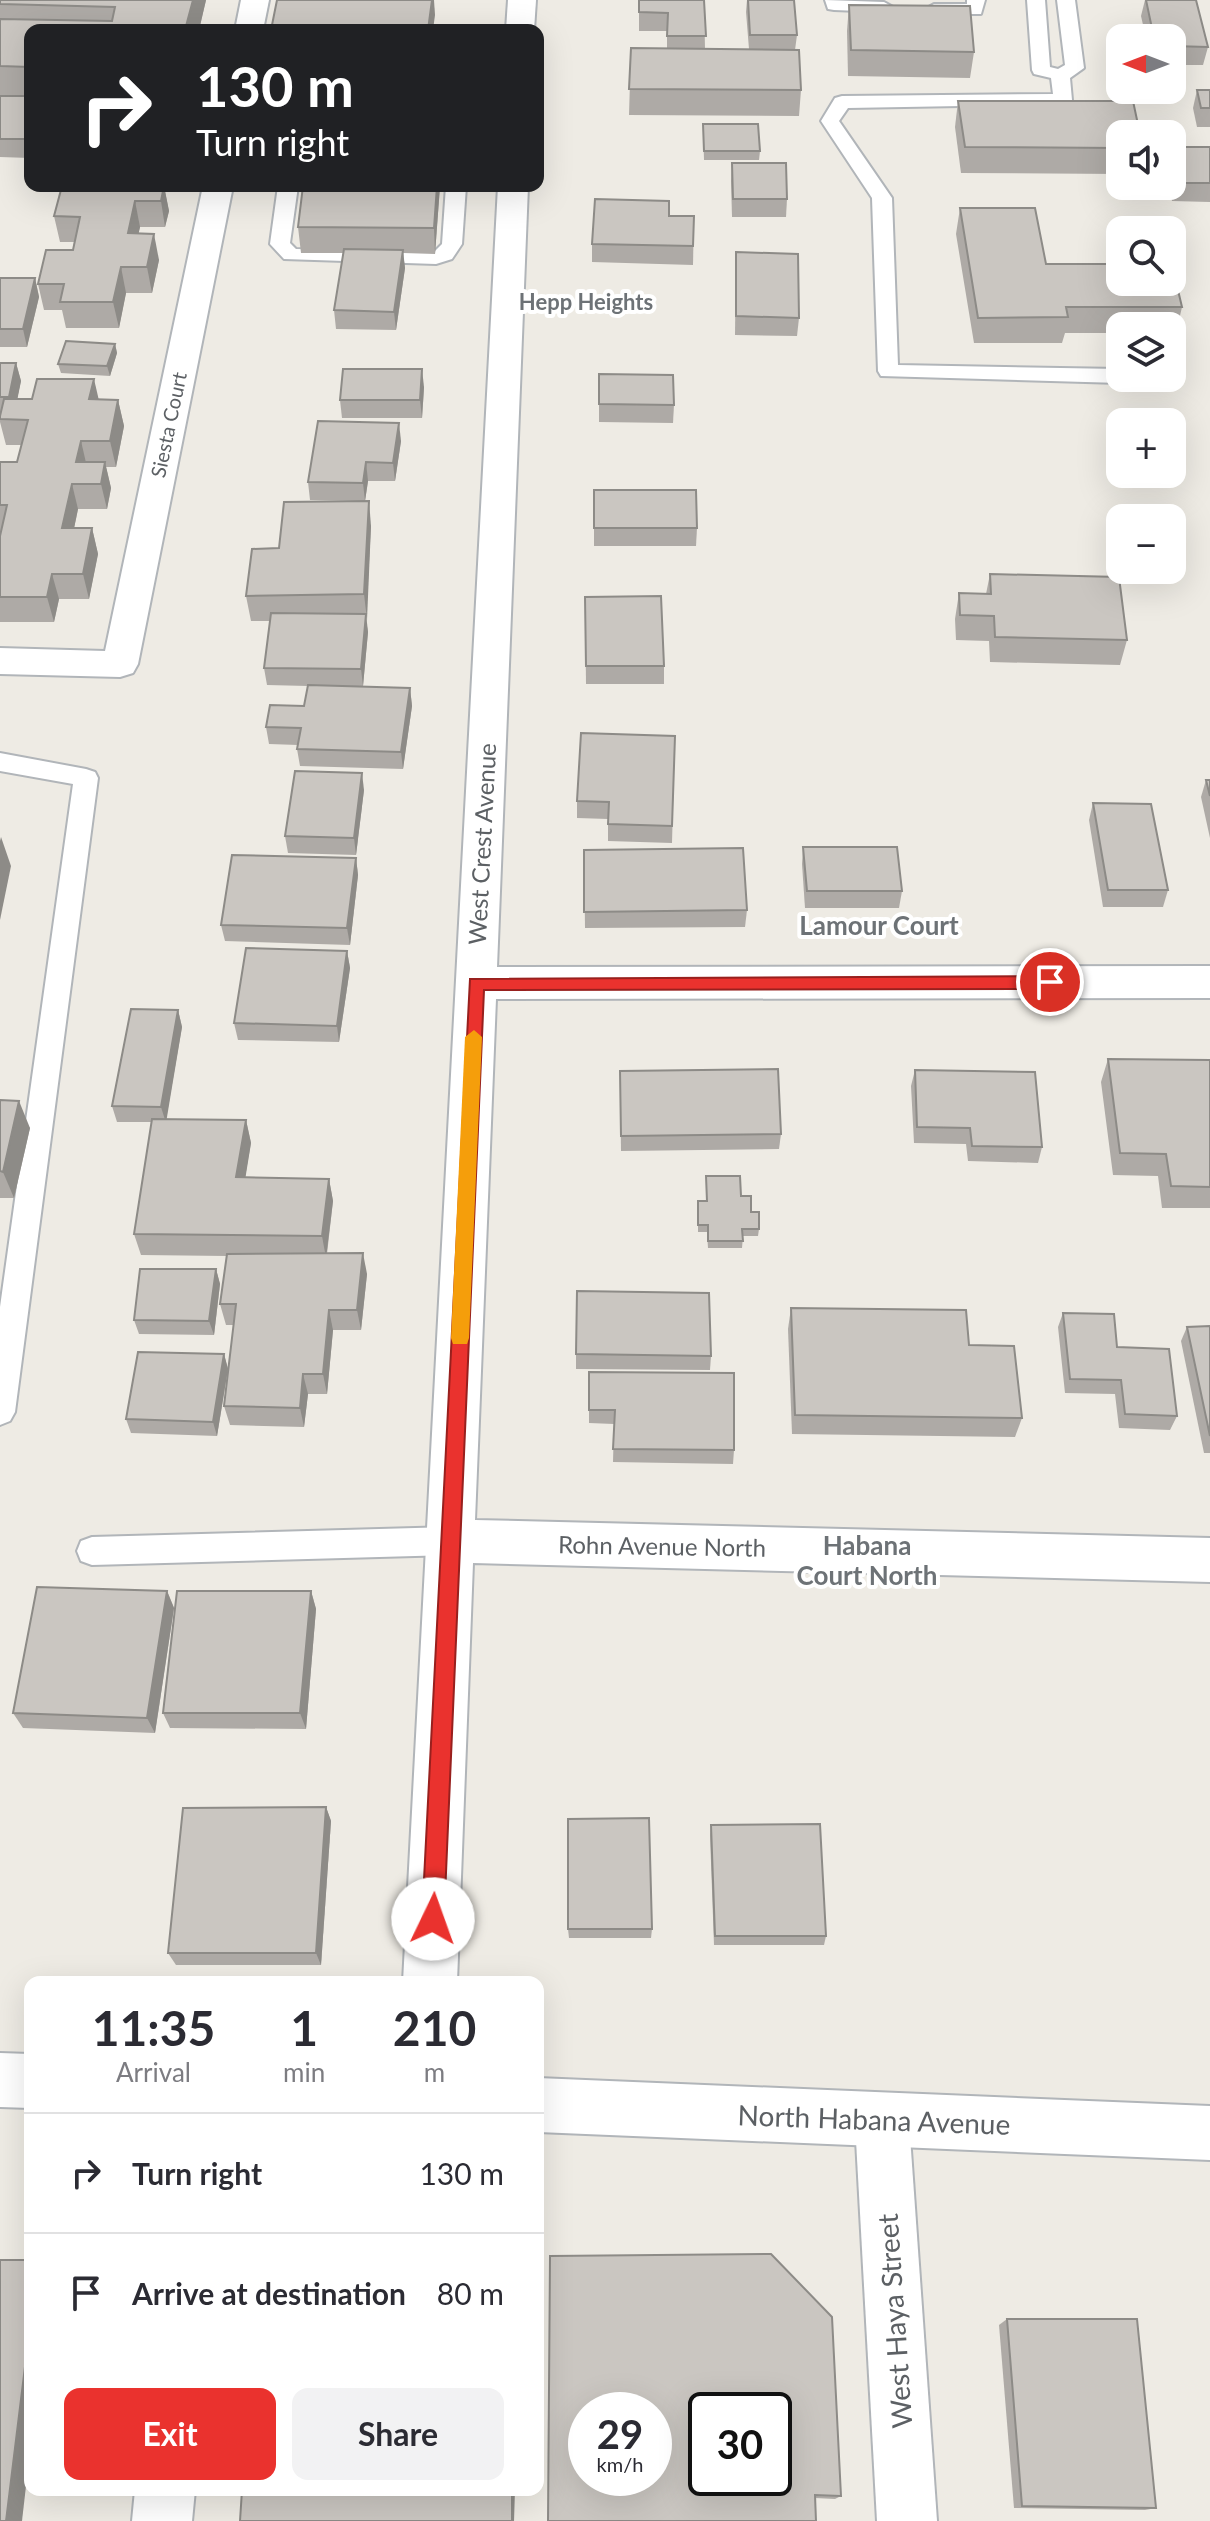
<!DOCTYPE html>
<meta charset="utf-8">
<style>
:root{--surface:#fff;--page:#f2f2f3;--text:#2b2b33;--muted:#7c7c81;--line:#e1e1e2;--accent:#ea322e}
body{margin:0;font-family:Lato,sans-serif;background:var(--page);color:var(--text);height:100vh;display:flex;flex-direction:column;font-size:30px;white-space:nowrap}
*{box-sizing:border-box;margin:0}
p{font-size:26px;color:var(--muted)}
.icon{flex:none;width:44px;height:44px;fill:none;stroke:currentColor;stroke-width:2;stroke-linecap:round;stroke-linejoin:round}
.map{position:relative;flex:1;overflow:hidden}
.details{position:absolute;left:24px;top:1976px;width:520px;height:520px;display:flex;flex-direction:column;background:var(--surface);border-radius:16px;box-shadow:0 8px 32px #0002}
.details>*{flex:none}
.banner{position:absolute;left:24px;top:24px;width:520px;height:168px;border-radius:16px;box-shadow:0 8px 32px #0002;background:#202124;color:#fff;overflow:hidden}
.needle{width:52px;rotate:270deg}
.fabs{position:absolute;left:1106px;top:24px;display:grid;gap:16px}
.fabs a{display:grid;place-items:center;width:80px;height:80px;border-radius:16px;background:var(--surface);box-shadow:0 8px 32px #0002;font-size:40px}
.speed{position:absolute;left:568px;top:2392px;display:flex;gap:16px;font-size:40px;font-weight:700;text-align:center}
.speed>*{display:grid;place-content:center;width:104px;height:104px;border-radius:50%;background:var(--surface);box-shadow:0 8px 32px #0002;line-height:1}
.speed small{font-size:20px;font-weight:400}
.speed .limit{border:4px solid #111;border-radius:12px;background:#fff;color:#111}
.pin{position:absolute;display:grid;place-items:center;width:68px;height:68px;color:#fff;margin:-34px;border:4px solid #fff;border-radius:50%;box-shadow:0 2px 8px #0007}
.me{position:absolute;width:88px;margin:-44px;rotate:3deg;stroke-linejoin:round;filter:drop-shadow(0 0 6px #0008)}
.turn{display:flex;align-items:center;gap:28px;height:168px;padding:0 40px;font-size:36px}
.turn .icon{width:104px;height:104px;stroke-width:2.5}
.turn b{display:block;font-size:56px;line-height:68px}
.eta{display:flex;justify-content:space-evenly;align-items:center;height:136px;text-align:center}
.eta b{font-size:48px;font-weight:700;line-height:56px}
.primary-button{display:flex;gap:16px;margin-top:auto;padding:16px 40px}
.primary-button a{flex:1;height:92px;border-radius:16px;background:var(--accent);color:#fff;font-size:32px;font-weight:700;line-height:92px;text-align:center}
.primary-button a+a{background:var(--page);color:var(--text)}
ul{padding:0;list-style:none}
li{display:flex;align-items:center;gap:24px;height:120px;padding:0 40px;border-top:2px solid var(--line)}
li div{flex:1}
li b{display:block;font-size:30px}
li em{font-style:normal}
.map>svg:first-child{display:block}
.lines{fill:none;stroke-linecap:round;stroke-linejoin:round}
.service-casing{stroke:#b1b5b9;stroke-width:4}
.minor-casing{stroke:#b1b5b9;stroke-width:4}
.tertiary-casing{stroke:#b1b5b9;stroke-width:4}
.service{fill:#fff;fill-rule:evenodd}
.minor{fill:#fff;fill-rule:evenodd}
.tertiary{fill:#fff;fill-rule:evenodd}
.wall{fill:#aeaaa6}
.shaded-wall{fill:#8d8b87}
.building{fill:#cac6c1;stroke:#8d8b87;stroke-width:2;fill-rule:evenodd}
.route{fill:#ea322e;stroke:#98201e;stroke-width:2}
.slow{fill:#f59e0b}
.labels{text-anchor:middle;stroke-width:8;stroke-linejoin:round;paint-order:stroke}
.far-street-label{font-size:20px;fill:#5c6064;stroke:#fff}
.far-neighbourhood-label{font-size:22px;font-weight:bold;fill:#6d7276;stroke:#fff}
.street-label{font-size:24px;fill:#5c6064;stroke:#fff}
.neighbourhood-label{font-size:26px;font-weight:bold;fill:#6d7276;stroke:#fff}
.near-street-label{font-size:28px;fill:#5c6064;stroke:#fff}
</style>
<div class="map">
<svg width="1210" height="2521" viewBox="0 0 1210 2521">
<rect width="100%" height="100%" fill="#eeebe4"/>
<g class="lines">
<defs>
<g id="service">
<path d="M825,0l59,2 9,5 -9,5 -50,-2 -6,-1z"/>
<path d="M967,0h18l-4,14h-47l-9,-5 9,-5h33z"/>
<path d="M1027,0h18l5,67 8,2 7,-4 -8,-65h18l9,68 -14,10 2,22 -2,4 -222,4 -9,13 53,77 6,167 222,4v9h9l-9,5 -239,-7 -3,-5 -6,-173 -51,-77 14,-23 7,-2 211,-2 -2,-16 -17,-4 -2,-4z"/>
<path d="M278,186h20l-8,57 6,6 138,3 8,-8 4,-58h20l-4,58 -10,15 -16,5 -152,-5 -14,-15z"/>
<path d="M0,753l86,16 9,3 3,6 -83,634 -5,9 -10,4v-118l73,-523 -73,-13z"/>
<path d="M451,1527l11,4 4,10 -4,10 -11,4 -359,10 -11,-4 -4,-10 4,-10 11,-4z"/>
</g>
<g id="minor">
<path d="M241,0h28l-6,30h-28z"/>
<path d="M508,0h28l-2,30h-28z"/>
<path d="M203,186h30l-95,478 -5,9 -13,4 -120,-3v-26l105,3z"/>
<path d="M498,186h30l-31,781 713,-1v32l-714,1 -21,521 735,18v44l-737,-19 -16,419h-54z"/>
<path d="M882,2095l19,8 8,19 28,399h-60l-22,-399 8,-19z"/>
<path d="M135,2490h60l-3,31h-60z"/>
</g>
<g id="tertiary">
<path d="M0,2053l30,1v54l-30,-1z"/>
<path d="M538,2078l672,28v54l-672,-28z"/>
</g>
</defs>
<use href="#service" class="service-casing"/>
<use href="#minor" class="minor-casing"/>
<use href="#tertiary" class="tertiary-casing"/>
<use href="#service" class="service"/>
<use href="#minor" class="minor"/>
<use href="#tertiary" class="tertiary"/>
</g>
<g class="wall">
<path d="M0,0h206l-7,30h-169v128l-30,-1z"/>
<path d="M639,0h65l1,49h44l-3,-37 1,-12h47l3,35 -2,15 6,40 -2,26 -170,-1 2,-67h36v-17h-28z"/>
<path d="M1145,0h51l12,47 -5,18h-31v-27h-26l-5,-22z"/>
<path d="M849,5l125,47 -4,26 -122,-2 -1,-45z"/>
<path d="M1197,90h13v37h-13l-4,-19z"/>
<path d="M958,101l162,33v40l-159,-1 -6,-46z"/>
<path d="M703,124l57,27 -1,9h-55z"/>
<path d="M1172,147h38v55l-38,-1 -3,-15h3z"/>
<path d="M732,163l55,36 -1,18h-54l-1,-36z"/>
<path d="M164,186l5,25 -4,16h-25l-2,7 21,26 -7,33h-26l-7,35h-53l-4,-18h-18l-6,-26 35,-34 1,-8h-14l-6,-26z"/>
<path d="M303,186h137l-5,68 -32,-1 2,15 -9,62 -60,-1 -2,-19 9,-57h-42l-3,-26z"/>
<path d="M960,208l86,56 136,43 -6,26h-4v-7h-52v7h-55l-3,10h-88l-18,-109z"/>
<path d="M669,216h25l-1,49 -101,-3v-18z"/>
<path d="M736,252l63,66 -2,18 -62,-1z"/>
<path d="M0,278h35l4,19 -12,50h-27z"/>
<path d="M115,344l2,9 -7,23 -49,-3 -3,-9z"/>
<path d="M0,363h16l5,18 -4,18 101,1 6,26 -8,41h-10l5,21 -4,21h-29l-4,19h18l6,26 -9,45h-30l-5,23h-54v-86l1,-5h-1v-69h17l5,-17h-16l-6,-23z"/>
<path d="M599,374l75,31 -1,18 -74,-1z"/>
<path d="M424,387l-2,31h-80l-2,-18z"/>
<path d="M401,441l-6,40h-27l-3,20 -55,-1 -2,-18z"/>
<path d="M594,490l103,38 -1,18h-102z"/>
<path d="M371,526l-5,94 2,12 -5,54h-41l88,2 2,18 -9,63 -103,-3 -3,-17 1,-4 -29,-1 -3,-17 38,-21 4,-20 -41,-1 -3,-17 6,-47h-19l-5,-25 33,-48z"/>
<path d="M990,574l137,66 -7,25 -130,-3 -1,-21 -33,-1 -1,-21 4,-26 27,1z"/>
<path d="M585,597l79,69v18h-78z"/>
<path d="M675,736l-3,107 -64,-2v-22l-31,-1v-17z"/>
<path d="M1206,780h4v58l-9,-41z"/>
<path d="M364,790l-8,65 -68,-2 -3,-17z"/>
<path d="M1093,803l75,87 -5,17h-60l-14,-87z"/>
<path d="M803,847l99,44 -3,17h-94l-3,-44z"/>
<path d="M584,850l163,60 -2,17 -160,1z"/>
<path d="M356,858l2,17 -8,70 -125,-4 -4,-16z"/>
<path d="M347,951l3,17 -11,74 -101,-2 -4,-17z"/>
<path d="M178,1010l4,17 -16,92 80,1 5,23 -6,34 84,2 4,22 -6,53 40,20 -6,56h-28l-6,64h-19l-4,33 -74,-2 -6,-19 10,-81h-8l-6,-21 7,-48 -86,-1 -7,-21 18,-112h-35l-5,-16z"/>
<path d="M1108,1059l102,1v148h-48l-4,-32 -45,-1 -12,-93z"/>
<path d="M915,1070l127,77 -4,16 -70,-2 -2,-17 -52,-1 -3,-57z"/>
<path d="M620,1071l161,63 -2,15 -158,2z"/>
<path d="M0,1100l30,28 -16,70h-14z"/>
<path d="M706,1176l35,20 10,16 8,17 -1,7h-15l-1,12h-34l-1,-16h-9v-31h8z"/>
<path d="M216,1269l4,15 -6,51 -75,-1 -5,-14z"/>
<path d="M791,1308l178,37 53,73 -7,19 -223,-3 -4,-105z"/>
<path d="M1063,1313l54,34 60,69 -7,14 -51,-2 -4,-34 -50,-1 -7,-66z"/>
<path d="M1210,1326v127h-6l-23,-112 6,-14z"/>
<path d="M224,1354l4,15 -11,67 -86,-3 -5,-14z"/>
<path d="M576,1354l135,2 -1,14 -134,-1z"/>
<path d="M589,1372l145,78 -1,14 -120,-2 1,-38 -25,-1z"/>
<path d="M167,1591l7,17 -19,125 -132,-5 -10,-15z"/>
<path d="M311,1591l5,18 -10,120 -136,-1 -7,-15z"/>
<path d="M326,1807l5,14 -10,144h-145l-8,-12z"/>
<path d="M711,1825l115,111 -2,9h-110l-4,-110z"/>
<path d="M568,1929h84l-1,9h-82z"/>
<path d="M550,2256l291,240 -6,3 -20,-1z"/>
<path d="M1007,2319l149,189 -11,2 -131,-2 -15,-183z"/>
</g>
<g class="shaded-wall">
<path d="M193,0h13l-7,30h-14z"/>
<path d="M432,0h2l1,15 -2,15h-5z"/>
<path d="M164,186l5,25 -4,16 -4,-26z"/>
<path d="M437,186h3l-5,68 -1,-26z"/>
<path d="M135,201l5,26 -7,32 -5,-26z"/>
<path d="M154,234l5,26 -7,33 -5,-26z"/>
<path d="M403,250l2,18 -9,62 -2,-18z"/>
<path d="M121,267l5,26 -7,35 -6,-26z"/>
<path d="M35,278l4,19 -12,50 -4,-18z"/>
<path d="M115,344l2,9 -7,23 -3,-10z"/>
<path d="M16,363l5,18 -7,35 -5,-19z"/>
<path d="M422,369l2,18 -2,31 -2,-18z"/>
<path d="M94,379l6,26 -11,-6z"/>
<path d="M118,400l6,26 -8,41 -6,-26z"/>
<path d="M399,423l2,18 -6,40 -2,-18z"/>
<path d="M81,441l6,26 -11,-5z"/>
<path d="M105,462l6,26 -4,21 -6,-25z"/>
<path d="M366,462l2,19 -3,20 -2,-18z"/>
<path d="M72,484l6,25 -9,44 -7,-25z"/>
<path d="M369,501l2,25 -4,94 -3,-26z"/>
<path d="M92,528l6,26 -9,45 -6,-25z"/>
<path d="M52,574l7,25 -5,23 -7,-25z"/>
<path d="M366,614l2,18 -5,54 -2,-17z"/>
<path d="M410,688l2,18 -9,63 -2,-17z"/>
<path d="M362,773l2,17 -8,65 -2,-17z"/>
<path d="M1,837l10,29 -11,54v-79z"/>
<path d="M356,858l2,17 -8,70 -3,-17z"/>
<path d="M347,951l3,17 -11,74 -2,-16z"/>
<path d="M178,1010l4,17 -16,96 -5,-16z"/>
<path d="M19,1101l11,27 -16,70 -11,-26z"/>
<path d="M246,1120l5,23 -9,56 -6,-22z"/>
<path d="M329,1179l4,22 -7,57 -4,-22z"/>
<path d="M363,1253l4,21 -6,56 -4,-20z"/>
<path d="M216,1269l4,15 -6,51 -5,-14z"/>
<path d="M329,1310l4,20 -6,64 -4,-20z"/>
<path d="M224,1354l4,15 -11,67 -4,-14z"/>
<path d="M303,1374l5,20 -4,33 -4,-19z"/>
<path d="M167,1591l7,17 -19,125 -8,-15z"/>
<path d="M311,1591l5,18 -10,120 -6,-16z"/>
<path d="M326,1807l5,14 -10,144 -5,-12z"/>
<path d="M30,2326v125l-8,70h-16z"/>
<path d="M512,2490h3l-1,31h-2z"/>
</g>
<g class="building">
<path d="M0,0h193l-8,30h-155v37l-30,-1v-47l112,2 3,-14 -115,-3z"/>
<path d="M277,0h155l-4,30h-157z"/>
<path d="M639,0h65l2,36h-39l1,-23 -29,-1z"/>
<path d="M748,0h46l3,35h-47z"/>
<path d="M1146,0h50l12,47 -36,-1v-8h-18z"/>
<path d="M849,5l121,1 4,46 -123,-2z"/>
<path d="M631,48l168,2 2,40 -172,-1z"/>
<path d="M1197,90h13v18h-9z"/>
<rect x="0" y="96" width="30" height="43"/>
<path d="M958,101h175l7,33h-20v14l-155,-1z"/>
<path d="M703,124h55l2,27h-56z"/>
<path d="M1172,147h38v36h-34l-4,-19z"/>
<path d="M732,163h54l1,36h-54z"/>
<path d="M62,186h102l-3,15h-26l-7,32 26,1 -7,33h-26l-8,35h-53l4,-18h-26l8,-34h27l7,-33 -26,-1z"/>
<path d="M303,186h134l-3,42 -136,-1z"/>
<path d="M595,199l74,2v15h25l-1,30 -101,-2z"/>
<path d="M960,208h75l11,56h74v18h52v-17l10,42h-116l2,10 -90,1z"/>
<path d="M344,249l59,1 -9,62 -60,-2z"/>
<path d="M736,252l62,2 1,64 -63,-2z"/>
<path d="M0,278h35l-12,51h-23z"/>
<path d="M66,341l49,3 -8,22 -49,-2z"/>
<path d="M0,363h16l-7,34h-9z"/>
<path d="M343,369h79l-2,31h-80z"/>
<path d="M599,374l74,1 1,30 -75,-1z"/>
<path d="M37,379h57l-5,20 29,1 -8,41h-29l-5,21h29l-4,22h-29l-10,44h30l-9,46h-31l-5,23h-47v-61l7,-31h-7v-43h17l11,-42 -28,-1v-3l4,-17h28z"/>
<path d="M318,421l81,2 -6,40 -27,-1 -3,21 -55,-1z"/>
<path d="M594,490h102l1,38h-103z"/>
<path d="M369,501l-5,93 -118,2 6,-47 27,-1 5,-46z"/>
<path d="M990,574l129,3 8,63 -132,-3 -1,-21 -34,-1 -1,-22 32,1z"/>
<path d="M661,596l3,70h-78l-1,-69z"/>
<path d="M271,613l95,1 -5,55 -97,-1z"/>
<path d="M308,685l102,3 -9,64 -104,-3 4,-21 -35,-1 4,-22 34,1z"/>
<path d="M581,733l94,3 -3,90 -64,-2 1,-22 -32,-1z"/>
<path d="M295,771l67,2 -8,65 -69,-2z"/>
<path d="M1206,780h4v16z"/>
<path d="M1093,803l58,1 17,86h-60z"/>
<path d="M803,847h94l5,44h-95z"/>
<path d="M743,848l4,62 -163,2v-62z"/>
<path d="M232,855l124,3 -9,70 -126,-3z"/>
<path d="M246,948l101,3 -10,75 -103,-3z"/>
<path d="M131,1009l47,1 -17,97 -49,-1z"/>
<path d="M1108,1059l102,1v127l-39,-1 -5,-32 -46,-1z"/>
<path d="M778,1069l3,65 -160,2 -1,-65z"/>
<path d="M915,1070l120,2 7,75 -70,-1 -2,-18 -53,-1z"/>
<path d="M0,1100l19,1 -16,71 -3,-1z"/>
<path d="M152,1119l94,1 -10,57 93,2 -7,57 -188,-2z"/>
<path d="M706,1176h34l1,20h10v16h8v17h-17l1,12h-35v-16h-10v-24h9z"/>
<path d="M363,1253l-6,57h-28l-6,64h-20l-3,34 -76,-2 12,-102h-16l7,-50z"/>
<path d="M140,1269h76l-7,52 -75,-1z"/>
<path d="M577,1291l132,2 2,63 -135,-2z"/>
<path d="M791,1308l175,2 3,35 45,1 8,72 -227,-3z"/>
<path d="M1063,1313l51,1 3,33 52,2 8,67 -52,-2 -4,-34 -51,-1z"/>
<path d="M1210,1326v110l-23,-109z"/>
<path d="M138,1352l86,2 -11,68 -87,-3z"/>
<path d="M589,1372l145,1v77l-121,-1 2,-39h-26z"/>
<path d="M37,1587l130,4 -20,127 -134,-5z"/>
<path d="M177,1591h134l-11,122h-137z"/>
<path d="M326,1807l-10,146h-148l15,-145z"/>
<path d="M649,1818l3,111h-84v-110z"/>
<path d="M820,1824l6,112h-111l-4,-111z"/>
<path d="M771,2254l61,63 9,179 -26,-1 1,26h-268l2,-265zM586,2410h68v68h-68zM706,2410h68v68h-68z"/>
<path d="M0,2260h30v66l-24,195h-6z"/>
<path d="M1007,2319h130l19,189 -134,-2z"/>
<path d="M242,2490h270v31h-272z"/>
</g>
<path class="route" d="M1050,976l9,6 -9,7 -566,1 -40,929 -3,8 -8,3 -7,-3 -4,-8 48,-940z"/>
<path class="slow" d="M474,1030l8,7 -13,301 -2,6h-14l-2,-6 14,-301z"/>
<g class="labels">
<g class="far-street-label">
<text transform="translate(169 425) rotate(-78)" y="7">Siesta Court</text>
</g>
<g class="far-neighbourhood-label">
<text x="586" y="310">Hepp Heights</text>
</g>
<g class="street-label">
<text transform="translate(483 844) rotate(-87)" y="8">West Crest Avenue</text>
<text transform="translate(662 1547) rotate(1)" y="8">Rohn Avenue North</text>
</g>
<g class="neighbourhood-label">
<text x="879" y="935">Lamour Court</text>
<text x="867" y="1555">Habana<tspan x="867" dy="30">Court North</tspan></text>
</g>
<g class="near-street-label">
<text transform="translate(874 2120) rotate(2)" y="10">North Habana Avenue</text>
<text transform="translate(895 2321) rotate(-94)" y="10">West Haya Street</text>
</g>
</g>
</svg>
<div class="fabs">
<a><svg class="needle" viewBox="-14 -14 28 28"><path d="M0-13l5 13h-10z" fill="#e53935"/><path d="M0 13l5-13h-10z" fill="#7c7c81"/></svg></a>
<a><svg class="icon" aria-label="sound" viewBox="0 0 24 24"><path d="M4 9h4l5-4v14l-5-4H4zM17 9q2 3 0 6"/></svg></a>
<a><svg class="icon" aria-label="search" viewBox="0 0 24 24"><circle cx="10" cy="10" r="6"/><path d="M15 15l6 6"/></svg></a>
<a><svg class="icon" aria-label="layers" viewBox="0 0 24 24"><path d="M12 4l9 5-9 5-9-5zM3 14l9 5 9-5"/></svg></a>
<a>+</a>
<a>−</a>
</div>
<div class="speed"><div>29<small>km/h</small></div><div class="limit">30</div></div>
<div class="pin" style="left:1050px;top:982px;background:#d93025"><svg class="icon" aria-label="arrive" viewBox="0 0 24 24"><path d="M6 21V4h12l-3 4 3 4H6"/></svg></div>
<svg class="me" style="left:433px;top:1919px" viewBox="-20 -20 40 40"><circle r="19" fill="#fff"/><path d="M0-13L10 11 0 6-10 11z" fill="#ea322e"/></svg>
<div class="banner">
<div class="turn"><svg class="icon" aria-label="right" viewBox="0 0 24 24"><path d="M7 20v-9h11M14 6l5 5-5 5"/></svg><div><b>130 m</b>Turn right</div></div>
</div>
<section class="details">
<div class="eta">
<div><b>11:35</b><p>Arrival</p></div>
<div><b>1</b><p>min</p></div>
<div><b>210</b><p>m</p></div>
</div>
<ul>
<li><svg class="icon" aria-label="right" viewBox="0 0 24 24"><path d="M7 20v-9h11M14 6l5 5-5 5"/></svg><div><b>Turn right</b></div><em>130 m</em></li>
<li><svg class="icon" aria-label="arrive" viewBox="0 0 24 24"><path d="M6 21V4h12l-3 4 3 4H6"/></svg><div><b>Arrive at destination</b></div><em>80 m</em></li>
</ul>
<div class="primary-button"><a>Exit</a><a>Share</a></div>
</section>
</div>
